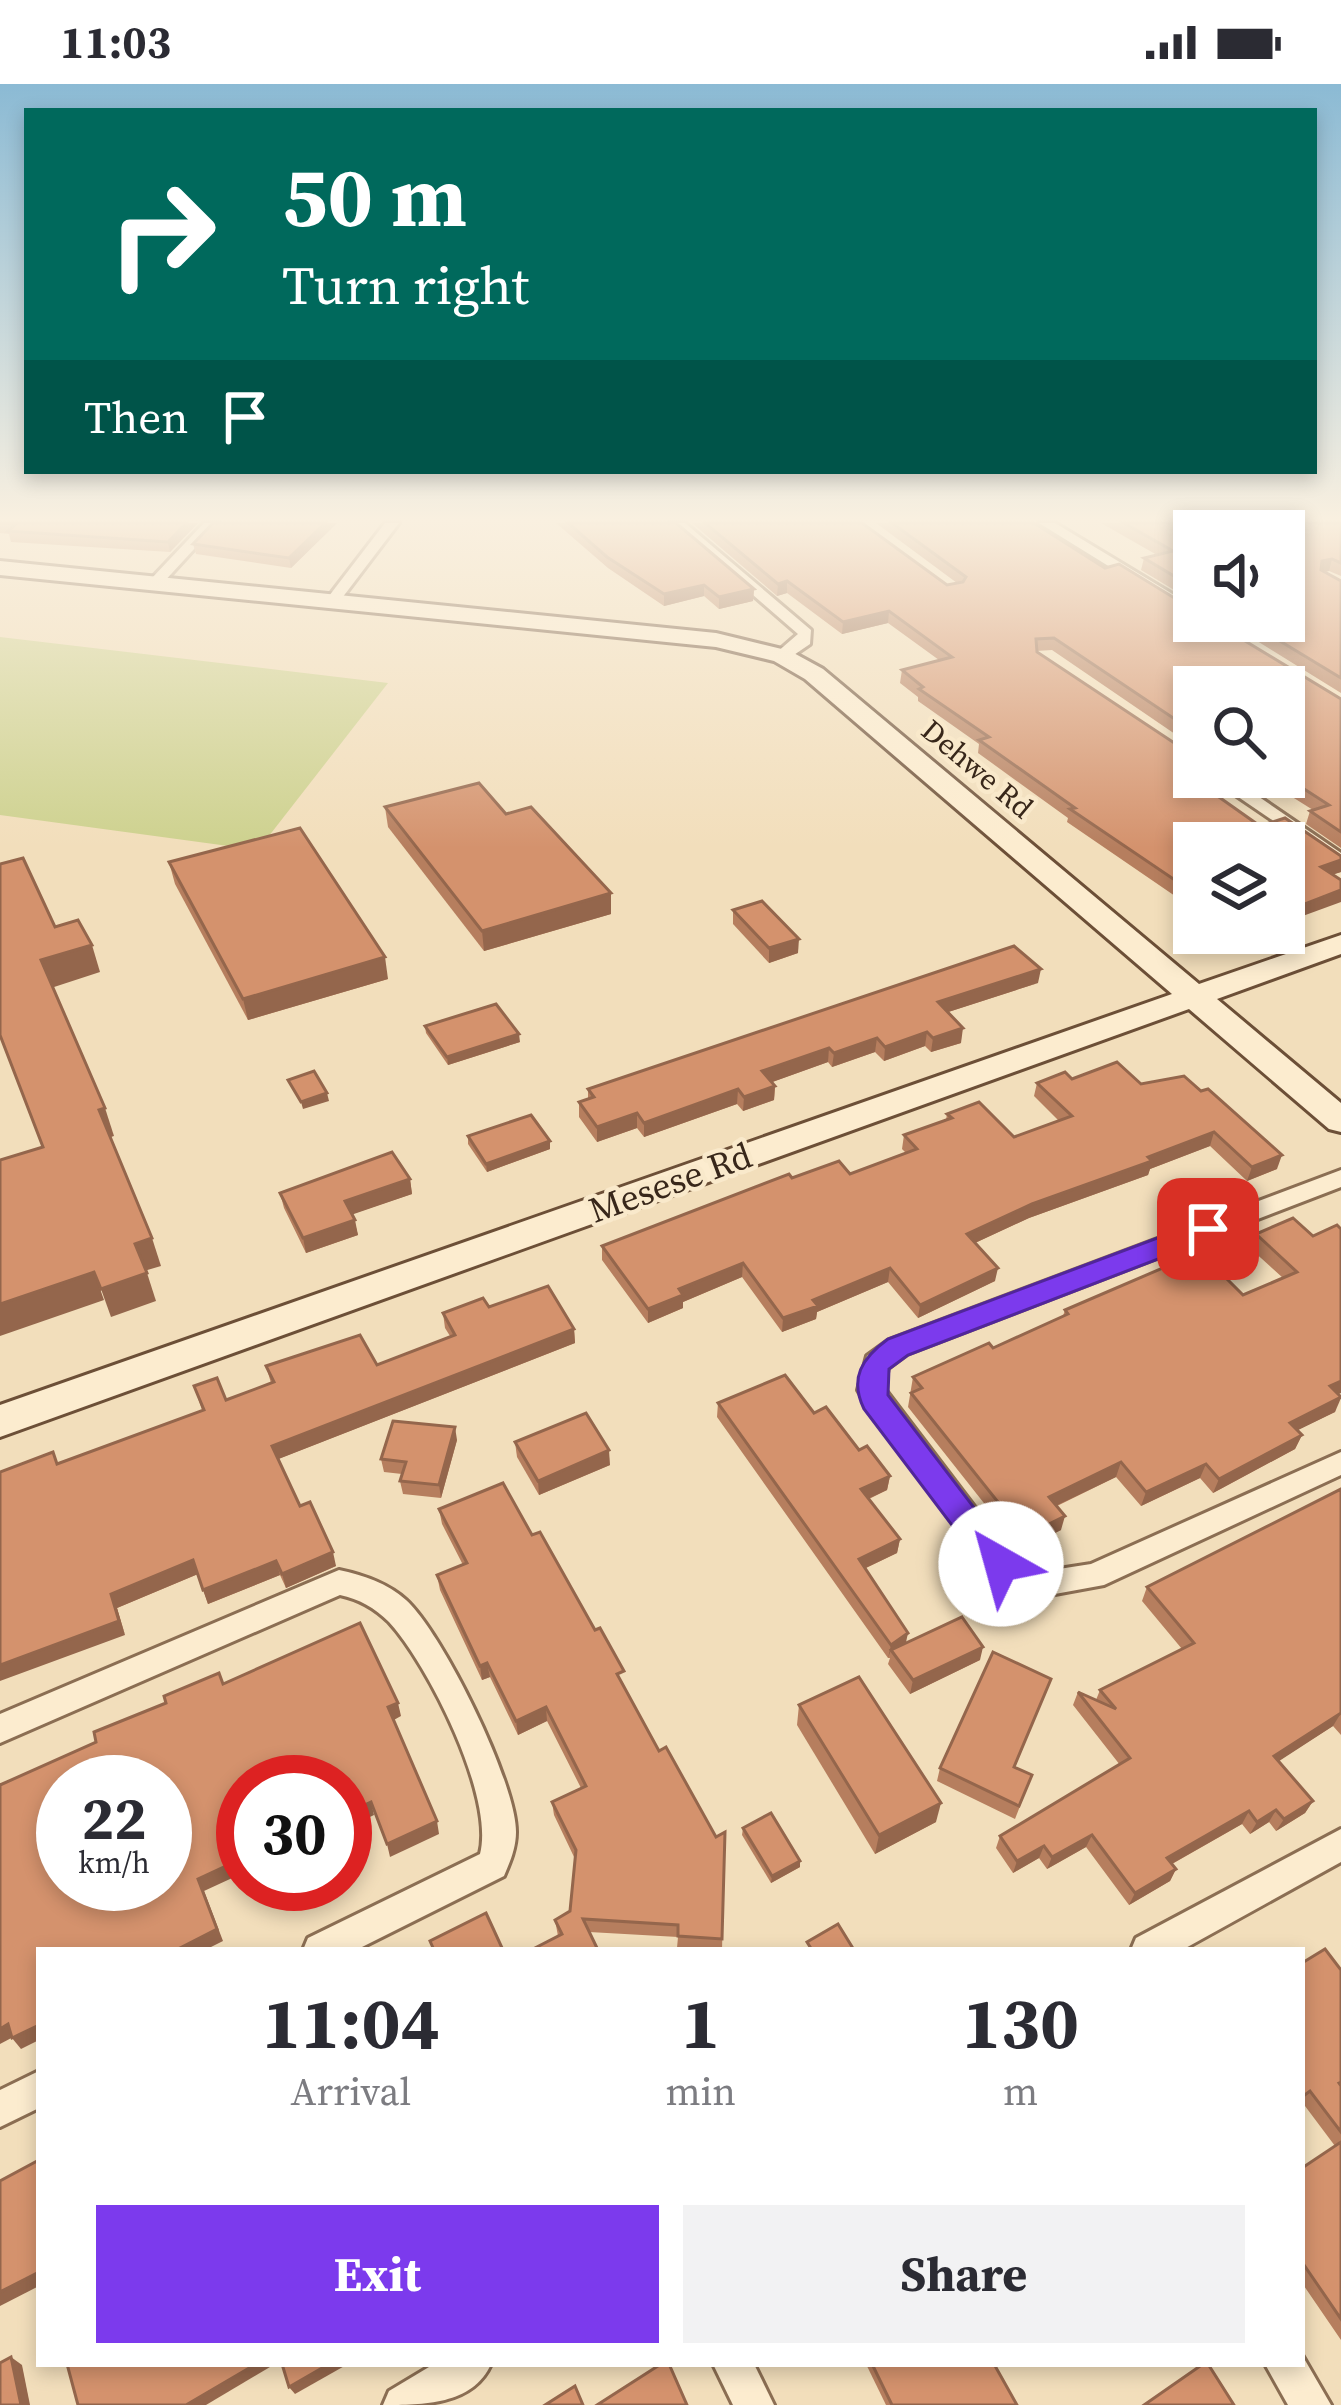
<!DOCTYPE html>
<style>
:root{--surface:#fff;--page:#f2f2f3;--text:#2b2b33;--muted:#7c7c81;--accent:#7c3aed}
body{margin:0;font-family:"Source Serif 4",serif;background:var(--page);color:var(--text);height:100vh;display:flex;flex-direction:column;font-size:45px;white-space:nowrap}
*{box-sizing:border-box;margin:0}
p{font-size:39px;color:var(--muted)}
.icon{flex:none;width:66px;height:66px;fill:none;stroke:currentColor;stroke-width:2;stroke-linecap:round;stroke-linejoin:round}
.map{position:relative;flex:1;overflow:hidden}
.details{position:absolute;left:36px;top:1863px;width:1269px;height:420px;display:flex;flex-direction:column;background:var(--surface);border-radius:0px;box-shadow:0 6px 18px #0003}
.details>*{flex:none}
.banner{position:absolute;left:24px;top:24px;width:1293px;height:366px;border-radius:0px;box-shadow:0 6px 18px #0003;background:#00695c;color:#fff;overflow:hidden}
.controls{position:absolute;left:1173px;top:426px;display:grid;gap:24px}
.controls a{display:grid;place-items:center;width:132px;height:132px;border-radius:0px;background:var(--surface);box-shadow:0 6px 18px #0003;font-size:60px}
.speed{position:absolute;left:36px;top:1671px;display:flex;gap:24px;font-size:60px;font-weight:700;text-align:center}
.speed>*{display:grid;place-content:center;width:156px;height:156px;border-radius:50%;background:var(--surface);box-shadow:0 6px 18px #0003;line-height:1}
.speed small{font-size:30px;font-weight:400}
.speed .limit{border:18px solid #d22;background:#fff;color:#111}
.pin{position:absolute;display:grid;place-items:center;width:102px;height:102px;color:#fff;margin:-51px;border-radius:24px;box-shadow:0 6px 18px #0006}
.me{position:absolute;width:132px;margin:-66px;rotate:322deg;stroke-linejoin:round;filter:drop-shadow(0 0 9px #0008)}
.turn{display:flex;align-items:center;gap:42px;height:252px;padding:0 60px;font-size:54px}
.turn .icon{width:156px;height:156px;stroke-width:2.5}
.turn b{display:block;font-size:84px;line-height:102px}
.then{display:flex;align-items:center;height:114px;padding:0 60px;background:#0003;gap:24px;font-size:45px}
.eta{display:flex;justify-content:space-evenly;align-items:center;height:204px;text-align:center}
.eta b{font-size:72px;font-weight:700;line-height:84px}
.primary-button{display:flex;gap:24px;margin-top:auto;padding:24px 60px}
.primary-button a{flex:1;height:138px;border-radius:0px;background:var(--accent);color:#fff;font-size:48px;font-weight:700;line-height:138px;text-align:center}
.primary-button a+a{background:var(--page);color:var(--text)}
.status{display:flex;justify-content:space-between;align-items:center;height:84px;padding:0 60px;background:var(--surface);direction:ltr}
.status svg{height:33px;fill:currentColor}
.map>svg:first-child{display:block}
.green{fill:#cdd18e}
.lines{fill:none;stroke-linecap:round;stroke-linejoin:round}
.street-casing{stroke:#8b6e53;stroke-width:6}
.secondary-casing{stroke:#6c4f37;stroke-width:6}
.street{fill:#fceccf;fill-rule:evenodd}
.secondary{fill:#fceccf;fill-rule:evenodd}
.wall{fill:#b67e5e}
.shaded-wall{fill:#94664c}
.building{fill:#d4926d;stroke:#94664c;stroke-width:3;fill-rule:evenodd}
.route{fill:#7c3aed;stroke:#51269a;stroke-width:3}
.labels{text-anchor:middle;stroke-width:9;stroke-linejoin:round;paint-order:stroke}
.far-street-label{font-size:30px;fill:#38271a;stroke:#f9e9cb}
.street-label{font-size:36px;fill:#38271a;stroke:#f9e9cb}
</style>
<div class="status"><b>11:03</b><svg viewBox="0 0 49 12"><path d="M0 12V9h3v3zM5 12V6h3v6zM10 12V3h3v9zM15 12V0h3v12zM26 1h20v11H26zM47 4h2v5h-2z"/></svg></div>
<div class="map">
<svg width="1341" height="2321" viewBox="0 0 1341 2321">
<rect width="100%" height="100%" fill="#f2debb"/>
<path class="green" d="M0,553l388,46 -130,167 -258,-35z"/>
<g class="lines">
<defs>
<g id="street">
<path d="M204,439h14l-57,62h-10v-6z"/>
<path d="M385,439h14l-60,79h-10v-6z"/>
<path d="M670,439h15l126,107 -1,14 -22,15h-12v-6l22,-19z"/>
<path d="M1039,439h16l139,84v12z"/>
<path d="M1209,693h21l111,76v14z"/>
<path d="M1341,1086v17l-434,167 -19,14 -4,20 127,167 35,16 45,-7 250,-112v23l-237,110 -60,11 -53,-23 -129,-176 -4,-7 9,-34 22,-16z"/>
<path d="M339,1486c24,5 48,13 67,30 37,34 110,182 110,232 0,16 -6,30 -12,44l-148,74h-53l5,-12 172,-84c15,-57 -52,-190 -91,-232 -14,-14 -30,-23 -49,-27l-340,148v-29z"/>
<path d="M1341,1745v33l-159,88h-51l5,-12z"/>
<path d="M39,1987v37l-39,19v-37z"/>
<path d="M1302,2271l29,50h-43l-23,-41h37z"/>
<path d="M434,2280h57c-18,41 -69,41 -108,41l6,-14z"/>
<path d="M713,2280h41l20,41h-41z"/>
</g>
<path id="secondary" d="M0,477l716,72 74,18 33,18 376,315 142,-49v19l-124,45 124,104v29l-12,-3 -140,-120 -1189,428v-32l1172,-411 -367,-315 -31,-18 -58,-14 -716,-72z"/>
</defs>
<use href="#street" class="street-casing"/>
<use href="#secondary" class="secondary-casing"/>
<use href="#street" class="street"/>
<use href="#secondary" class="secondary"/>
</g>
<g class="wall">
<path d="M0,439h198l-28,29 -159,-10 -2,-8 -9,-1z"/>
<path d="M213,439h124l-46,45 -95,-14 -3,-10z"/>
<path d="M556,439h120l78,66 -1,12 -34,8 -15,-13 -40,10 -56,-38z"/>
<path d="M692,439h169l86,62 10,-2 -81,-60h158l71,45 236,131v149l-35,-24 4,-13 3,-1 -43,-27 -16,5 -17,-11h47l-90,-90v60l-142,-97 -16,1 196,132 -4,13 -8,2 40,28 81,30v16l-8,2 -33,43 -106,-74v66l-127,-87 1,-4 -90,-65 1,-9 -61,-43v-4l-18,-14 2,-13 37,-10 -51,-37 -46,11 -55,-41 -10,3z"/>
<path d="M1101,439h240v53l-12,-5 -5,1 17,9v112l-116,-72h59l-90,-90v71l-53,-32 3,-12 13,-3z"/>
<path d="M385,723l121,7 105,79v21l-127,37 -96,-124z"/>
<path d="M169,778l219,117 -140,41 -73,-136z"/>
<path d="M733,826l65,43 -29,10 -36,-39z"/>
<path d="M1038,899l-90,29 13,31 -30,9 -6,-6 -41,15 -9,-9 -43,15 -4,-5 -56,20 3,4 -1,14 -31,11 -6,-7 -93,33 -7,-9 -40,14 -18,-25v-15l9,-3v-10z"/>
<path d="M425,942l95,16 -72,23 -22,-32z"/>
<path d="M1072,995l69,5 136,85 -30,12 -37,-35 -60,23 -2,6 -119,43 -54,25 20,38 -77,37 -30,-36 -71,30 -1,7 -34,13 -40,-55 -59,25v6l-35,15 -46,-63v-14l190,-68 58,-4 56,-21 -4,-4 2,-14 42,-15 1,-6 67,23 45,-16 -25,-25 3,-13z"/>
<path d="M468,1052l82,13 -63,23 -19,-28z"/>
<path d="M410,1095l2,15 -60,20 6,21 -52,18 -22,-45 -4,-15z"/>
<path d="M1293,1134l45,176 -3,18 -38,18 5,5 -7,14 -82,44 -13,-15 -59,28 -25,-29 -59,29 4,24 -40,20 -113,-143 5,-30 80,-29 70,-32 2,-6 178,-15 40,-17 -32,-29 5,-15z"/>
<path d="M489,1223l85,22 1,14 -297,116 22,47 36,60 -50,22 -6,-13 -72,29 -10,-30 -81,34 8,27 -72,-183 5,12 144,-54 -8,-24 32,14 45,-17 -5,-17 111,-1 73,-29 -5,-8 -2,-15z"/>
<path d="M718,1319l96,10 76,63 -3,14 -18,9 31,40 -3,14 -31,15 40,75 74,17 -70,34 -22,-30 2,-6h-2l-171,-241z"/>
<path d="M457,1356l-16,58 -38,-4 -3,-13 2,-7 -18,-2 -3,-13z"/>
<path d="M515,1358l95,23 -71,30 -22,-38z"/>
<path d="M1341,1405v246l-8,-9 -55,35 35,40 -8,12 -29,18 -7,-9 -19,12 -8,-10 -70,40 4,5 -6,12 -41,24 -43,-58 -39,22 -8,-11 -26,15 -17,-25 4,-12 120,-71 -47,-60 5,-13 18,8 4,-10 82,-41 -40,-48 5,-14z"/>
<path d="M439,1425l93,26 92,150h-1l36,66 57,86 9,-5 -3,118 -45,-2 1,-11 -89,-5 -31,4 -3,-16 15,-9 5,-52 -21,-44 -2,-13 29,-14 -34,-67 -29,14 -28,-58 -8,3 -42,-90 -3,-15 26,-10 -21,-41z"/>
<path d="M1051,1595l-36,88 17,8 -17,44 -78,-38 3,-13z"/>
<path d="M799,1621l137,117 -61,32 -78,-129z"/>
<path d="M743,1744l57,39 -29,16 -29,-48z"/>
<path d="M1302,1879l39,7v370l-39,-57v-115l33,-22 -33,-44z"/>
<path d="M866,2280h128l23,41h-131z"/>
</g>
<g class="shaded-wall">
<path d="M186,439h12l-28,29 -2,-10z"/>
<path d="M325,439h12l-46,45 -2,-10z"/>
<path d="M1332,475l-3,12 -10,2 3,-12z"/>
<path d="M787,497v12l-10,3 1,-12z"/>
<path d="M704,501v11l-40,10v-12z"/>
<path d="M754,505l-1,12 -34,8v-12z"/>
<path d="M889,527l-1,12 -46,11 1,-12z"/>
<path d="M1257,693h15l-2,6 -16,5z"/>
<path d="M1232,699l-4,13 -23,7 4,-13z"/>
<path d="M1341,776v12l-24,8 4,-13z"/>
<path d="M1341,806v12l-41,15 5,-13z"/>
<path d="M611,809v21l-127,37 -2,-20z"/>
<path d="M1295,814l-4,13 -7,2v-11z"/>
<path d="M799,855l-1,14 -29,10v-15z"/>
<path d="M92,861l8,27 -49,16 -10,-28z"/>
<path d="M385,873l3,22 -140,41 -5,-21z"/>
<path d="M1041,885l-3,14 -102,33 2,-14z"/>
<path d="M963,944l-2,15 -30,9 2,-14z"/>
<path d="M927,948l-2,14 -41,15 1,-14z"/>
<path d="M519,950l1,8 -72,23 -1,-8z"/>
<path d="M877,954l-2,14 -43,15 2,-14z"/>
<path d="M829,964l-1,14 -67,24 1,-15z"/>
<path d="M775,1002l-1,14 -31,11 1,-14z"/>
<path d="M738,1005l-1,15 -93,33v-14z"/>
<path d="M327,1009l2,8 -26,8 -2,-7z"/>
<path d="M105,1024l9,28 -6,2 -9,-28z"/>
<path d="M637,1029v15l-40,14v-15z"/>
<path d="M1214,1048l-4,14 -60,23 -2,6 -119,43 -65,30 3,-14 65,-30z"/>
<path d="M550,1057v8l-63,23 -1,-8z"/>
<path d="M1282,1071l-5,14 -30,12 5,-14z"/>
<path d="M410,1095l2,15 -64,22 -3,-15z"/>
<path d="M355,1136l3,15 -52,18 -3,-15z"/>
<path d="M152,1154l9,28 -17,5 -9,-27z"/>
<path d="M743,1179l-1,14 -59,25v6l-35,15v-14l31,-20z"/>
<path d="M890,1184l-2,14 -71,30 -1,7 -34,13 1,-14 30,-18z"/>
<path d="M998,1184l-3,13 -77,37 2,-13z"/>
<path d="M94,1188l10,28 -104,36v-32z"/>
<path d="M147,1189l9,28 -45,16 -10,-28z"/>
<path d="M574,1245l1,14 -299,117 -4,-14z"/>
<path d="M1341,1297v12l-18,8 7,-15z"/>
<path d="M1341,1314l-6,14 -51,25 6,-14z"/>
<path d="M455,1343l2,13 -16,58 -2,-13z"/>
<path d="M1302,1351l-7,14 -82,44 6,-14z"/>
<path d="M609,1366l1,15 -71,30 -1,-14z"/>
<path d="M1121,1378l-5,15 -71,34 4,-14z"/>
<path d="M1206,1380l-6,14 -59,28 5,-14z"/>
<path d="M890,1392l-3,14 -28,13 2,-14z"/>
<path d="M1065,1432l-4,14 -40,20 4,-14z"/>
<path d="M900,1455l-3,14 -40,19 2,-13z"/>
<path d="M333,1468l3,14 -50,22 -4,-14z"/>
<path d="M193,1476l5,14 -81,34 8,27 -125,46v-16l111,-71z"/>
<path d="M276,1477l4,14 -72,29 -5,-14z"/>
<path d="M908,1549l-3,14 -14,3 -3,8 3,-13z"/>
<path d="M983,1563l-3,13 -70,34 3,-14z"/>
<path d="M487,1579l3,14 -8,3 -2,-14z"/>
<path d="M398,1619l3,13 -9,5 -4,-14z"/>
<path d="M546,1623l1,14 -29,14 -2,-14z"/>
<path d="M1341,1629l-8,13 -66,43 7,-13z"/>
<path d="M1313,1717l-8,12 -29,18 8,-12z"/>
<path d="M371,1718l3,13 -29,14v-15z"/>
<path d="M941,1719l-5,19 -61,32 4,-19z"/>
<path d="M1276,1726l-7,12 -19,12 7,-12z"/>
<path d="M1249,1727l-7,13 -81,46 6,-12z"/>
<path d="M437,1737l2,13 -49,23 -3,-13z"/>
<path d="M1092,1751l-6,12 -39,22 5,-12z"/>
<path d="M1044,1762l-5,12 -26,15 4,-12z"/>
<path d="M243,1774v15l-39,18 19,50 -18,9h-29l22,-71z"/>
<path d="M800,1777v6l-29,16 1,-7z"/>
<path d="M1176,1785l-6,12 -41,24 6,-12z"/>
<path d="M8,1940l9,11 -17,9v-15z"/>
<path d="M39,1941v15l-18,9 -9,-11z"/>
<path d="M39,2188v14l-39,20v-14z"/>
<path d="M11,2273l11,8 8,40h-9z"/>
<path d="M256,2280h19l-69,41h-20z"/>
<path d="M329,2280h19l-53,30 -6,-7z"/>
</g>
<g class="building">
<path d="M0,439h186l-18,19 -160,-11 8,-7z"/>
<path d="M213,439h112l-36,35 -96,-14z"/>
<path d="M568,439h108l78,66 -35,8 -15,-12 -40,9 -57,-37z"/>
<path d="M705,439h157l85,62 16,-3 3,-5 -74,-54h142l71,45 14,-4 75,46v11h18l129,78v133l-31,-21 19,-6 -45,-29v-89h-90v45l-140,-94 -18,1 1,13 157,104v21h29l9,6 -23,7 51,36 25,-8 56,38v4l-20,7 20,13v10l-36,14 -10,-6 -11,4v-59h-90v50l-124,-84 5,-1 -96,-68 10,-3 -70,-48 4,-2 -21,-17 50,-13 -63,-46 -46,11 -56,-41 -9,3z"/>
<path d="M1124,439h217v40l-9,-4 -10,2 -1,9 20,11v97l-94,-57h37v-90h-90v57l-50,-30 29,-7z"/>
<path d="M479,699l27,31 25,-7 80,86 -129,38 -97,-124z"/>
<path d="M300,744l85,129 -142,42 -74,-137z"/>
<path d="M23,774l32,69 23,-7 14,25 -51,15 64,148 -6,2 53,128 -17,6 12,29 -46,16 -7,-17 -94,32v-144l43,-13 -43,-112v-171z"/>
<path d="M762,817l37,38 -30,9 -36,-38z"/>
<path d="M1014,862l27,23 -103,33 25,26 -30,10 -6,-6 -42,15 -8,-9 -43,15 -5,-5 -67,23 13,15 -31,11 -6,-8 -94,34 -7,-10 -40,14 -18,-25 15,-5 -6,-8z"/>
<path d="M496,920l23,30 -72,23 -22,-31z"/>
<path d="M1117,978l24,22 43,-8 17,15 7,-2 74,66 -30,12 -38,-35 -66,25 4,4 -120,43 -65,30 31,34 -78,37 -30,-37 -77,32 5,6 -35,12 -40,-55 -64,26 4,6 -35,14 -46,-63 187,-72 3,4 47,-17 11,13 67,-25 -13,-14 48,-17 -5,-4 32,-12 35,35 58,-21 -35,-33 28,-11 7,7z"/>
<path d="M314,987l13,22 -26,9 -13,-22z"/>
<path d="M531,1031l19,26 -64,23 -18,-28z"/>
<path d="M392,1068l18,27 -65,22 10,19 -52,18 -23,-45z"/>
<path d="M1293,1134l20,18 24,-11 4,4v152l-11,5 11,11 -51,26 12,12 -83,44 -13,-15 -60,28 -25,-30 -72,35 16,19 -40,20 -114,-143 11,-5 -9,-11 76,-34 4,5 75,-34 -3,-4 135,-58 43,43 54,-23 -41,-38z"/>
<path d="M548,1202l26,43 -302,117 28,60 10,-4 23,50 -51,22 -6,-13 -73,29 -10,-30 -82,34 8,27 -119,44v-193l53,-20 4,12 147,-54 -10,-24 23,-8 9,22 48,-18 -8,-16 94,-31 17,30 78,-30 -12,-22 40,-15 6,9z"/>
<path d="M785,1291l29,38 12,-6 33,43 8,-4 23,30 -29,13 39,50 -41,20 49,74 -17,12 -173,-242z"/>
<path d="M586,1329l23,37 -71,31 -23,-39z"/>
<path d="M393,1337l62,6 -16,58 -39,-4 6,-19 -25,-3z"/>
<path d="M503,1399l29,52 8,-3 55,98 5,-2 24,43 -7,3 42,77 7,-4 50,90 9,-5 -3,107 -44,-3v-11l-95,-6 15,31h-67l31,-16 -7,-14 15,-9 6,-61 -24,-48 34,-16 -40,-79 -30,14 -29,-58 -7,3 -43,-91 30,-12 -28,-54z"/>
<path d="M1341,1405v224l-67,43 39,45 -29,18 -8,-9 -19,12 -8,-11 -82,47 9,11 -41,24 -43,-58 -40,22 -8,-11 -27,15 -17,-25 130,-78 -52,-66 38,17 -16,-19 94,-47 -47,-56z"/>
<path d="M962,1533l21,30 -70,33 -22,-30z"/>
<path d="M360,1539l38,80 -10,4 49,114 -50,23 -16,-42 -26,12v-32h-102v76l-45,21 19,50 -41,21h-137v75l-27,13 -4,-14 -8,5v-246v2l96,-43 -2,-10 72,-29 -2,-7 55,-23 4,11zM63,1698h102v102h-102z"/>
<path d="M993,1568l58,27 -37,88 18,8 -13,31 -79,-38z"/>
<path d="M859,1593l82,126 -62,32 -80,-130z"/>
<path d="M771,1729l29,48 -28,15 -29,-48z"/>
<path d="M486,1829l17,37h-69l-4,-9z"/>
<path d="M838,1840l16,26h-42l-5,-8z"/>
<path d="M1325,1865l16,21v112l-2,1 2,3v46l-31,-41 -8,6v-134z"/>
<path d="M1341,2058v177l-39,-57v-94z"/>
<path d="M39,2076v112l-39,20v-111z"/>
<path d="M11,2273l10,48h-21v-42z"/>
<path d="M67,2280h189l-70,41h-108z"/>
<path d="M282,2280h47l-40,23z"/>
<path d="M661,2280h8l18,41h-90z"/>
<path d="M872,2280h122l23,41h-125z"/>
<path d="M1203,2280h5l26,41h-90z"/>
<path d="M575,2302l8,19h-38z"/>
</g>
<linearGradient id="sky" x2="0" y2="1"><stop stop-color="#8bbad4"/><stop offset="0.57" stop-color="#f9f0e0"/><stop offset="1" stop-color="#f9f0e0" stop-opacity="0"/></linearGradient>
<rect width="1341" height="764" fill="url(#sky)"/>
<path class="route" d="M1208,1135l10,3 4,7 -4,7 -310,119 -19,14 -1,26 129,169 -5,10 -11,4 -12,-4 -125,-165c-15,-31 -2,-51 24,-70z"/>
<g class="labels">
<g class="far-street-label">
<text transform="translate(977 685) rotate(40)" y="10">Dehwe Rd</text>
</g>
<g class="street-label">
<text transform="translate(670 1098) rotate(-20)" y="13">Mesese Rd</text>
</g>
</g>
</svg>
<div class="controls">
<a><svg class="icon" aria-label="sound" viewBox="0 0 24 24"><path d="M4 9h4l5-4v14l-5-4H4zM17 9q2 3 0 6"/></svg></a>
<a><svg class="icon" aria-label="search" viewBox="0 0 24 24"><circle cx="10" cy="10" r="6"/><path d="M15 15l6 6"/></svg></a>
<a><svg class="icon" aria-label="layers" viewBox="0 0 24 24"><path d="M12 4l9 5-9 5-9-5zM3 14l9 5 9-5"/></svg></a>
</div>
<div class="speed"><div>22<small>km/h</small></div><div class="limit">30</div></div>
<div class="pin" style="left:1208px;top:1145px;background:#d93025"><svg class="icon" aria-label="arrive" viewBox="0 0 24 24"><path d="M6 21V4h12l-3 4 3 4H6"/></svg></div>
<svg class="me" style="left:1001px;top:1480px" viewBox="-20 -20 40 40"><circle r="19" fill="#fff"/><path d="M0-13L10 11 0 6-10 11z" fill="#7c3aed"/></svg>
<div class="banner">
<div class="turn"><svg class="icon" aria-label="right" viewBox="0 0 24 24"><path d="M7 20v-9h11M14 6l5 5-5 5"/></svg><div><b>50 m</b>Turn right</div></div>
<div class="then">Then<svg class="icon" aria-label="arrive" viewBox="0 0 24 24"><path d="M6 21V4h12l-3 4 3 4H6"/></svg></div>
</div>
<section class="details">
<div class="eta">
<div><b>11:04</b><p>Arrival</p></div>
<div><b>1</b><p>min</p></div>
<div><b>130</b><p>m</p></div>
</div>
<div class="primary-button"><a>Exit</a><a>Share</a></div>
</section>
</div>
